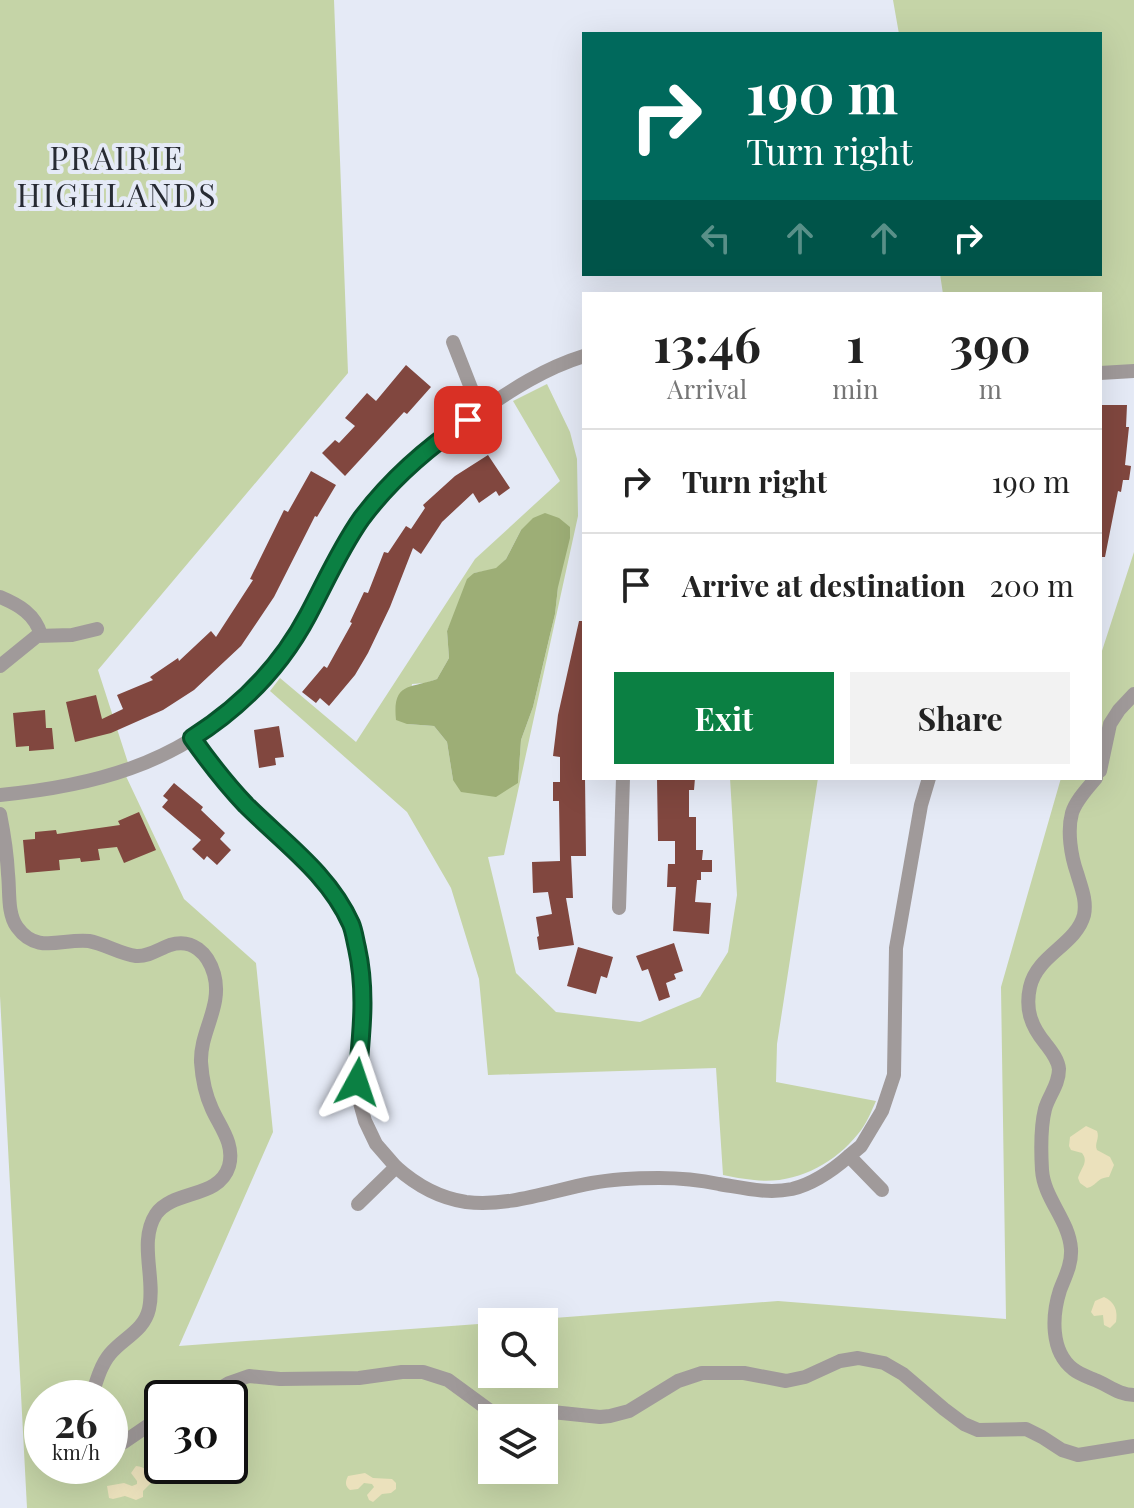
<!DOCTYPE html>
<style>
:root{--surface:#fff;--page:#f2f2f2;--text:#222;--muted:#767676;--line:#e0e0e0;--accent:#0b8043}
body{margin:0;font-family:"Playfair Display",serif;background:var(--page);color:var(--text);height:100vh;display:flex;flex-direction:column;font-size:30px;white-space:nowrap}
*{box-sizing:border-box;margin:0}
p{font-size:26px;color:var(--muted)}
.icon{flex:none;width:44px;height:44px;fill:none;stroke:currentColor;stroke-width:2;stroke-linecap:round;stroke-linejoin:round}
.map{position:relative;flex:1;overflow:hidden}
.panel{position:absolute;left:582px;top:292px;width:520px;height:488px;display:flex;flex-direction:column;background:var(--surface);border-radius:0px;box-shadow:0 8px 32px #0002}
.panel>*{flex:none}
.hud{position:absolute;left:582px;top:32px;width:520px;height:244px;border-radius:0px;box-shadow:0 8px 32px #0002;background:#00695c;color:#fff;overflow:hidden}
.controls{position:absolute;left:478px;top:1308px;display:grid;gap:16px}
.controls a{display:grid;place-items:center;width:80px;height:80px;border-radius:0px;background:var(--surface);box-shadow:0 8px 32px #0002;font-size:40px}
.speed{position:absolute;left:24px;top:1380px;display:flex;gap:16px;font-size:40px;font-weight:700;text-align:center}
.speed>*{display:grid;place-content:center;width:104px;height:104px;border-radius:50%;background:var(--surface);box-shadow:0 8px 32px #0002;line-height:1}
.speed small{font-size:20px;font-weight:400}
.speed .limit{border:4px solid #111;border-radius:12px;background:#fff;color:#111}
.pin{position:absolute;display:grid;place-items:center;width:68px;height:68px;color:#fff;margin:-34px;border-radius:16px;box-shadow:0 4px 12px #0006}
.me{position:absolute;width:88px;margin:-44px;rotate:5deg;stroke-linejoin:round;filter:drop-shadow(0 0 6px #0008)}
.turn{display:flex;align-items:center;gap:28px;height:168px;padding:0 32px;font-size:36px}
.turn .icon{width:104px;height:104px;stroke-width:2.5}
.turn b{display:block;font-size:56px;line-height:68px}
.lanes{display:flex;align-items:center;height:76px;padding:0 32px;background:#0003;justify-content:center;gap:40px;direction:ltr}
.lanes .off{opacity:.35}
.eta{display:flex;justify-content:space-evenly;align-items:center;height:136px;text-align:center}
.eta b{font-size:48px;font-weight:700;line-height:56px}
.button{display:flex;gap:16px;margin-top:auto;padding:16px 32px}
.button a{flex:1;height:92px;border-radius:0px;background:var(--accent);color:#fff;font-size:32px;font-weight:700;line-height:92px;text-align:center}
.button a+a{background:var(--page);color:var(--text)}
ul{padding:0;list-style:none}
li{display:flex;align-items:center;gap:24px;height:104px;padding:0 32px;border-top:2px solid var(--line)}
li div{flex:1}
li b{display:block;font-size:30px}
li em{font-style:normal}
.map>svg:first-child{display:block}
.green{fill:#c5d4a7;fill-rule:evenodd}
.forest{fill:#9dae76}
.sand{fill:#ebe1bc}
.building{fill:#81473f}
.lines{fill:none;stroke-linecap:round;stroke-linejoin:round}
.minor{stroke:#a09a9a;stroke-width:14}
.route-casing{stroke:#07532c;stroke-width:20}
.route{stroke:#0b8043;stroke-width:14}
.labels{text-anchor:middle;stroke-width:8;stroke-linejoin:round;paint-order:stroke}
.quarter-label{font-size:32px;letter-spacing:2px;fill:#272b33;stroke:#e5eaf6}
</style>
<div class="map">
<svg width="1134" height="1508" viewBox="0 0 1134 1508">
<rect width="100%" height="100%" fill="#e5eaf6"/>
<g class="green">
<path d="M0,0h334l14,373 -250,297 32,99 -6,3 60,127 72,64 17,169 -94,214 313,-23v51h52v-52h-42l276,-21 228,18 -5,-332 60,-209h39v-121l34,-105v956h-1107l-27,-512zM42,1398h68v68h-68zM162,1398h68v68h-68zM492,1418h52v52h-52z"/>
<path d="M893,0h241v369l-34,3v-78h-157l-3,-20h160v-240h-201z"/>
<path d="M547,384l23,48 7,27 1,57 -74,339 -16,2 28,116 40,39 84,10 60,-25 28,-45 9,-57 -7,-117h88l-41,266 -1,38 100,19c-5,11 -10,24 -18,33 -25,31 -64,51 -104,46 -11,-1 -21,-3 -31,-5l-7,-107 -228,7 -9,-96 -28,-91 -44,-76 -137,-121 10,-13 76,64 119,-183 85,-78 -47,-80zM521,530l37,57 -3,27 -22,93 -12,33 -3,43 -65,-3 -6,-38 -13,-16 -27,-2 5,-40 14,-1 11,-4 12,-21 -2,-27 27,-58 22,-4 10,-10z"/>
</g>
<path class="forest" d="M545,513l14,5 11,9v11l-12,49 -3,27 -6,25 -16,68 -12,33 -3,43 -22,14 -35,-5 -8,-12 -6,-38 -13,-16 -27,-2 -11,-4c-4,-39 15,-31 41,-41l12,-21 -2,-27 20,-52 7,-6 22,-5 10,-9 15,-29 12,-12z"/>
<g class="sand">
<path d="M1086,1126l11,5c3,8 -3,12 0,19l13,7 4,8 -5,12c-13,1 -12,9 -22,11l-7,-5 -2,-5c3,-10 11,-16 4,-25l-11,-3 -2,-4 1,-9z"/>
<path d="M1104,1297c11,5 14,14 12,25l-6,6 -6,-3 -1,-10 -9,1 -3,-4 4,-11z"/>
<path d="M136,1466c9,1 17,6 15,17l-8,8v6l-7,3 -11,-4 -12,3 -4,-1 -2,-12 17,-3 8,3 5,-2v-3l-6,-8z"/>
<path d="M365,1473l8,5 19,1 4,4v6l-5,4 -9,1 -9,8 -4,-2 -2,-5 7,-8 -2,-3 -8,-1 -6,6 -8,1c-5,-4 -5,-8 -2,-14z"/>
</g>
<g class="building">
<path d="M406,365l25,22 -24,27 -3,-2 -59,64 -23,-23 13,-13 4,3 16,-17 -10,-8 22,-25 9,8z"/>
<path d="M1100,405h27l-1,22h3l-4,38 6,1 -2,14h-6l-2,12 -3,-1 -13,66h-5l2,-116h-2z"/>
<path d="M488,455l22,33 -11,8 -3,-5 -17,12 -6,-10 -31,29 -21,32 -8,-6 -23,59 -22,46 -13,22 -26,31 -9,-8 -4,5 -14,-11 22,-26 3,2 25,-45 -2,-1 14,-30 4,1 16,-41 4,1 18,-27 5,3 14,-21 -2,-3 32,-29z"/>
<path d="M311,471l25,14 -19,32 -2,-1 -41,81 -33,49 -47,44 -31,20 -52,23 -36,9 -9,-40 30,-7 6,24 21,-10 -6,-14 36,-15 -3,-3 28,-19 1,3 32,-30 5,6 37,-57 -3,-1 34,-69 4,2z"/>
<path d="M579,621h5v110l-2,17h2l1,30 1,78h-15l2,42h-7l8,47 -35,5 -2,-13 2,-1 -3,-19 16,-3 -4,-22 -15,1 -1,-31 28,-1 -1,-60h-6v-19h7v-25l-7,-1 5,-41z"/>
<path d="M45,710l1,18h6l2,21 -25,2v-5l-13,1 -3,-34z"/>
<path d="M279,726l5,31 -9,1 1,7 -17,3 -5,-38z"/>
<path d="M657,778h38l-1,12h-5v27h7v33h7l-1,10h10v12h-11v8h-4l-2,22 16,1 -2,31 -36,-3 3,-44h-9l1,-23h7v-23h-17z"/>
<path d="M174,783l29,24 -2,3 24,23 -5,6 11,11 -14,15 -10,-9 -3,4 -12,-11 9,-9 -39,-33 6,-7 -5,-4z"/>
<path d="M139,812l17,38 -32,13 -7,-16 -19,2 2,11 -19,2 -1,-4 -21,2 1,10 -34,3 -3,-33 12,-1v-7l21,-2 1,4 63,-9 -2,-4z"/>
<path d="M674,943l9,28 -9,3 2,5 -10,4 4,14 -11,4 -11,-32 -6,2 -6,-15z"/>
<path d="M578,947l35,10 -6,21 -6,-2 -5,18 -29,-8z"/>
</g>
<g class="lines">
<g class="minor">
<path d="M453,342l18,46 12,22"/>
<path d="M1100,373l34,-2"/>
<path d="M0,597c19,8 35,17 41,38"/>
<path d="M0,666l37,-30 35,-1 25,-6"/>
<path d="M192,738l19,27 33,38 65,60 25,32 17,30 11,47 1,47 -6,63 3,21 5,18 11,23 20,23 -38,37"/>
<path d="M1100,771l10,-47 9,-14 15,-16"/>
<path d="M1096,778c-9,11 -20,22 -24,35 -5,18 -1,43 5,60 4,14 10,27 7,42 -8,30 -47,40 -54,72 -5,22 1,39 15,56 6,8 13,16 14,26 0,16 -10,26 -14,40 -4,16 -4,44 -3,61 2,29 27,50 29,79 1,15 -6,28 -11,41 -8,25 -10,61 13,79 6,5 15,8 22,11 13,5 24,15 39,15"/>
<path d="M0,795c92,-9 174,-30 243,-95 21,-19 39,-42 54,-65 20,-31 33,-65 51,-96 32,-53 80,-91 130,-126 33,-23 67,-45 106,-57"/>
<path d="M0,814c4,20 7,40 8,60 2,17 -1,39 9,53 20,28 45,11 72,14 16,3 31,13 47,15 12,1 23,-7 34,-11 22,-7 38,8 44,29 9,32 -14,57 -13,88 1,15 5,34 11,47 8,18 23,35 17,57 -10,33 -55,23 -73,48 -18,28 0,64 -7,95 -5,22 -26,29 -39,45 -10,12 -14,29 -19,44"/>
<path d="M619,908l4,-130"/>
<path d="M396,1167c20,18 43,31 70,35 43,5 84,-11 126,-19 21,-4 45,-5 67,-5 19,0 41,2 60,6 25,4 48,10 73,5 21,-5 41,-19 57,-33"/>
<path d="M882,1190l-33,-34 12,-10 21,-35 12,-36 2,-127 25,-143 8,-27"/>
<path d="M204,1398l25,-15 20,-7 31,3 79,-1 43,-6h21l25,8 45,33 21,2 38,-3 48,5 10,-1 19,-5 49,-30 24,-8h42l42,8 19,-4 35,-16 18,-3 26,5 19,11 41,35 20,15 14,6 48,-1 16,8 20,13 16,5 56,-9"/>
<path d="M110,1449l14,-7 38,-26"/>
</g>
</g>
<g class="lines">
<defs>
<path id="route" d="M357,1082c4,-45 10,-89 0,-134 -2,-8 -3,-17 -6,-24 -22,-50 -68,-82 -105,-119 -20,-21 -37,-43 -54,-67 49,-31 89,-72 116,-123 17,-32 32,-66 53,-96 29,-39 67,-72 107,-99"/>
</defs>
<use href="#route" class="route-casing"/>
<use href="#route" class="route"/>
</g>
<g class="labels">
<g class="quarter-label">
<text x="117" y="170">PRAIRIE<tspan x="117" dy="37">HIGHLANDS</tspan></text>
</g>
</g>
</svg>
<div class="controls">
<a><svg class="icon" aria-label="search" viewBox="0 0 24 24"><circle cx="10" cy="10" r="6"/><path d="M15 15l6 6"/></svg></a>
<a><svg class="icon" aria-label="layers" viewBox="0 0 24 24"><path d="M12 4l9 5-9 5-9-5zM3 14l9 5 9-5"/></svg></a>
</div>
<div class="speed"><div>26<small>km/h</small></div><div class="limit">30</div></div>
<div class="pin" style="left:468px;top:420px;background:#d93025"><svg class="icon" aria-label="arrive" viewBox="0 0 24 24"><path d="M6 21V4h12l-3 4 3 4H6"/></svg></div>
<svg class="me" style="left:357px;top:1082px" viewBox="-20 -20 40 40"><path d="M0-17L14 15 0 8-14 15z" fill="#0b8043" stroke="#fff" stroke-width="4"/></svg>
<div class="hud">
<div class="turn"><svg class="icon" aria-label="right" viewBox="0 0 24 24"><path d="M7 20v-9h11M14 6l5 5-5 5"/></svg><div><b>190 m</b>Turn right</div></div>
<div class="lanes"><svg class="icon off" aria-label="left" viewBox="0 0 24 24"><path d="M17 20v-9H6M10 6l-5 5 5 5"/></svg><svg class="icon off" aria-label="ahead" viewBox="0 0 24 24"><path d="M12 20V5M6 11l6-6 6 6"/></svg><svg class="icon off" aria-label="ahead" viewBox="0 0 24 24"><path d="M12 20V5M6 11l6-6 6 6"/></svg><svg class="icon" aria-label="right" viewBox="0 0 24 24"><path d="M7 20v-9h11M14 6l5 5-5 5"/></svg></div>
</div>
<section class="panel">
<div class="eta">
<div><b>13:46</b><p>Arrival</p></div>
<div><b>1</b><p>min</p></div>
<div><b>390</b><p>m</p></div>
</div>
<ul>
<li><svg class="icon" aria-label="right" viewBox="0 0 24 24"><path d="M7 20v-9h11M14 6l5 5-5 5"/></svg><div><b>Turn right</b></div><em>190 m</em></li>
<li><svg class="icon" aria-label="arrive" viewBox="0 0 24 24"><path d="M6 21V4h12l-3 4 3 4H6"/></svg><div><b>Arrive at destination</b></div><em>200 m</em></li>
</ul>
<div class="button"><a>Exit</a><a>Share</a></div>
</section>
</div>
